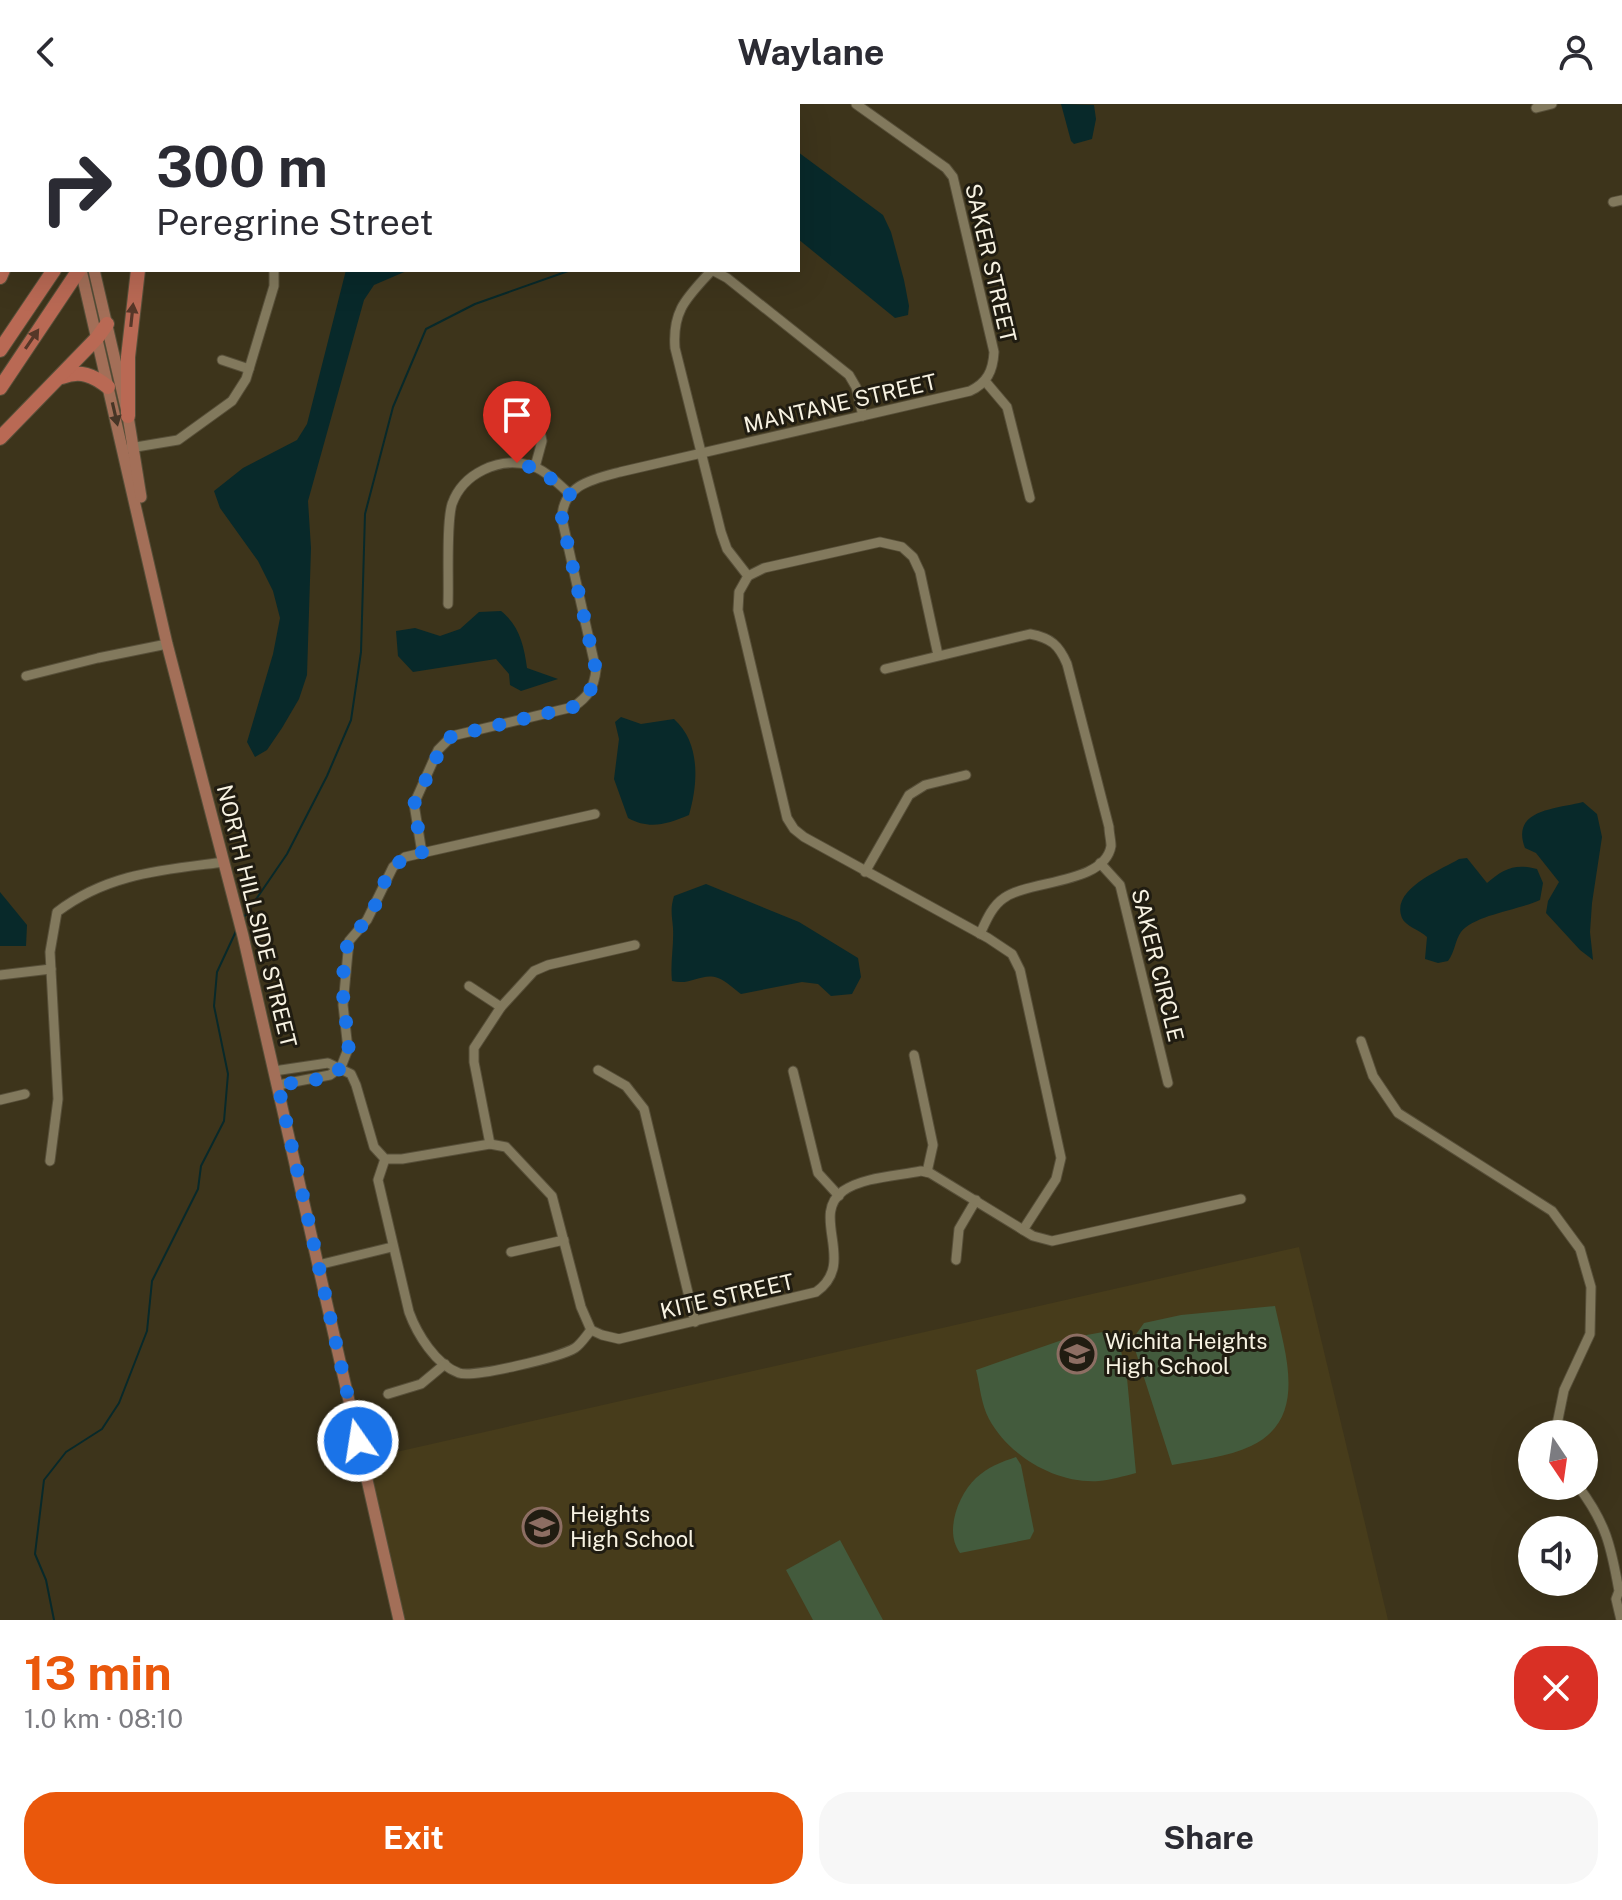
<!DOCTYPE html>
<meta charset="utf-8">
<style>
:root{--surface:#fff;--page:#f7f7f7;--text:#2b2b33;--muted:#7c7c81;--accent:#ea580c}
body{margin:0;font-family:"Public Sans",sans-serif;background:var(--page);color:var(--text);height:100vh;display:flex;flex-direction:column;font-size:30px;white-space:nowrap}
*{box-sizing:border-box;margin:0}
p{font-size:26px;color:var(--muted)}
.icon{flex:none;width:44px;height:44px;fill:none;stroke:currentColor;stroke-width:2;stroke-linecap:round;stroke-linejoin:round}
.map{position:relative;height:1516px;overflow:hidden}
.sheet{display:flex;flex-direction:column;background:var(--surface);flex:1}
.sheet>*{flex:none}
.guide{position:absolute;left:0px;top:0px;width:800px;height:168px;box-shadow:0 8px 32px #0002;background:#fff;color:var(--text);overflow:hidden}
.needle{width:52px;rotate:167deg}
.controls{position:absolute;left:1518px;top:1316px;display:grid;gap:16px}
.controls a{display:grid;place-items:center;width:80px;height:80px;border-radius:50%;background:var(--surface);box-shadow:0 8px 32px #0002;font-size:40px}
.pin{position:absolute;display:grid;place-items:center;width:68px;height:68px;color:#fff;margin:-82px -34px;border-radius:50% 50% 50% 0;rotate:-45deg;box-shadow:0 0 8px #0007}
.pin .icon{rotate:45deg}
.me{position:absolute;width:88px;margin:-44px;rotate:347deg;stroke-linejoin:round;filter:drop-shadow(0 0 6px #0008)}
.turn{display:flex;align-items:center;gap:28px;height:168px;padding:0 24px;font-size:36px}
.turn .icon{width:104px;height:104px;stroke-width:2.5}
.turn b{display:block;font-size:56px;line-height:68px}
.round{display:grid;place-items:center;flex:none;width:84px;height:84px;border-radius:32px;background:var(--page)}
.overview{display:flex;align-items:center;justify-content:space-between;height:136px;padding:0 24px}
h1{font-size:48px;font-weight:700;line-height:60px;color:var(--accent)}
.primary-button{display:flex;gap:16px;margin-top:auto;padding:16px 24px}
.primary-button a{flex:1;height:92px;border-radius:32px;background:var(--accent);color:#fff;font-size:32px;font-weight:700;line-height:92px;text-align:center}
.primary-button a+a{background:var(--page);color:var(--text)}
header{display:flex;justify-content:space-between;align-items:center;height:104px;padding:0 24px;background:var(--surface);font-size:36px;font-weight:700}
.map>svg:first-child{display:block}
.built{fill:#473c1b}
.green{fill:#435b3d}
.water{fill:#08292a}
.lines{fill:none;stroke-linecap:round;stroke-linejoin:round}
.stream{stroke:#08292a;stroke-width:2}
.minor-casing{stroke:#574f39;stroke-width:11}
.major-casing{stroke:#574f39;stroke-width:13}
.highway-casing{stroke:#574f39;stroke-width:16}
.minor{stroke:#82795d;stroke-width:9}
.major{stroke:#a36f58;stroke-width:11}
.highway{stroke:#b96954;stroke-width:14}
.oneway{fill:#563728}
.oneway2{fill:#473526}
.route{stroke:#1a73e8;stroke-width:14;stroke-dasharray:0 25.2}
.labels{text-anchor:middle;stroke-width:6;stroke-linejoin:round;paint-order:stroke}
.street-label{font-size:22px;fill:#f7f2e2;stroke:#201c11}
.poi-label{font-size:22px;fill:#f7f2e2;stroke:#201c11;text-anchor:start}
</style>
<header><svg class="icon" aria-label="back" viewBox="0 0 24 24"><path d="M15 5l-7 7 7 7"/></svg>Waylane<svg class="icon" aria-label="person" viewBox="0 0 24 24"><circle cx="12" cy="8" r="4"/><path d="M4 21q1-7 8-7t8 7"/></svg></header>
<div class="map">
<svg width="1622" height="1516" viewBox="0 0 1622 1516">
<rect width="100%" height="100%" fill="#3d341b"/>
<path class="built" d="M1299,1143l89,373h-989l-38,-160z"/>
<g class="green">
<path d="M1275,1202c10,47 34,113 -24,140 -23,11 -53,14 -79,19l-40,-125 12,-17 37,-8z"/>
<path d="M1103,1228l16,10 8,36 9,95c-12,3 -25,7 -37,8 -43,3 -90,-25 -110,-62 -8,-15 -9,-33 -13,-49l89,-31z"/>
<path d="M1016,1353l5,8 13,66 -4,8 -70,14c-16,-21 -2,-58 16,-75 12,-11 25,-16 40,-21z"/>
<path d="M840,1436l43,80h-70l-27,-50z"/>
</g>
<g class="water">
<path d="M1061,0l33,1 2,14 -4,20 -18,5 -3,-3z"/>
<path d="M798,48l85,63 8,17 13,48 5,26 -1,9 -13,3 -97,-79z"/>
<path d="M346,166h63l-35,15 -10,15 -56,201 3,47 -4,127 -8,24 -17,29 -15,22 -12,7 -8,-15 26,-88 7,-36 -7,-27 -15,-30 -38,-53 -6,-17 29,-23 54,-28 10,-16z"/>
<path d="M501,507c18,14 23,34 26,57l31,11 -37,12 -11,-6 -1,-11 -13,-15 -83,13 -15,-16 -2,-25 19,-3 25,8 20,-7 19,-17z"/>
<path d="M621,613l20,7 33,-5c27,24 24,65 15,96 -22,9 -39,15 -61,3l-14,-39 5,-40 -4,-17z"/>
<path d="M1583,698l14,12 5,23 -10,66 -2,29 3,28 -13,-10 -34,-37 2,-12 11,-19 -23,-29 -11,-5c-15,-39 32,-39 58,-46z"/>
<path d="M1467,754l20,25c16,-14 28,-20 50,-14l6,14 -3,17c-21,10 -66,15 -79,32 -6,8 -6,20 -13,29l-10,2 -13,-4 2,-22c-7,-7 -22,-11 -25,-19 -12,-29 39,-48 57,-59z"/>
<path d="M706,780l93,38 59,36 3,19 -9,17 -21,2 -13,-12 -16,-2 -61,12c-7,-5 -15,-13 -23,-16 -16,-6 -27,8 -46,3 -2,-18 2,-35 1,-53 -1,-13 -3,-19 1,-32z"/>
<path d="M0,788l27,33 -1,21h-26z"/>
</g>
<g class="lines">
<g class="stream">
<path d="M592,0l1,2"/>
<path d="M244,813l43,-63 40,-78 24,-56 10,-68 4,-138 28,-107 33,-78 49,-25 96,-34"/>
<path d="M54,1516l-8,-40 -11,-26 9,-74 22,-28 36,-23 17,-26 28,-72 5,-50 46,-92 3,-23 23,-45 4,-47 -14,-68 3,-34 20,-43"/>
</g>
<defs>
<g id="minor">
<path d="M333,2l1,-2"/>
<path d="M704,2l1,-2"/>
<path d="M1536,4l16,-4"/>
<path d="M1613,98l9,-2"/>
<path d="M712,166c-24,27 -40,39 -37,78l46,184 6,17 21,27 -9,16 -1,18 49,208 7,11 10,8 184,101 24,16 8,16 41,188 -5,21 -33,51"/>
<path d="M712,166l15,8 122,97 7,12 7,29"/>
<path d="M222,256l27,9"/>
<path d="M985,277l22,26 23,91"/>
<path d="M533,296l9,41 -7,26"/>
<path d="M130,344l48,-8 54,-39 14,-22 28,-93v-16"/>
<path d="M748,472l16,-8 116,-26 22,5 11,10 7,15 18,83"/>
<path d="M448,500c1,-24 -2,-80 4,-100 11,-31 47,-47 77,-39 16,4 29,19 41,29"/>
<path d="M885,565l145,-35c21,4 29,11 37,30l42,163c0,6 2,13 2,19 -6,38 -82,34 -107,52 -12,8 -18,23 -24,36"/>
<path d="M26,572l72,-18 69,-14"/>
<path d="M422,749l173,-39"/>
<path d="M1100,759l20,22 48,198"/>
<path d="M865,768l44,-77 16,-10 41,-10"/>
<path d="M0,871l51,-6"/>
<path d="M469,882l32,21"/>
<path d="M1361,937l12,35 25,37 154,98 28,38 11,38 -1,47 -26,56 -9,44"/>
<path d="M914,951l19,90 -6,27"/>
<path d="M341,963l7,-18 -5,-44 6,-64 18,-21 26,-53 12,-10 17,-4 -8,-49 24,-54 14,-14 121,-29c15,-10 21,-19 23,-37l-34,-151c0,-34 31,-40 58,-47l350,-81c17,-8 23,-20 24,-39l-41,-175 -7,-9 -90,-64"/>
<path d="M598,966l28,16 18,23 51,213"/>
<path d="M274,967l54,-8 23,11 5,11 18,62 11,12h17l88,-15 16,3 46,49 29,111 10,23"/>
<path d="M793,967l25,102 21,23"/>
<path d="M278,981l52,-10 11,-8"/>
<path d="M0,996l25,-6"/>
<path d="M490,1040l-16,-82v-14l27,-41 33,-36 14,-6 87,-20"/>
<path d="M385,1055l-7,21 31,132c8,22 27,53 50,61 14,5 102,-16 116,-25 6,-4 11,-12 16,-18"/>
<path d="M50,1057l8,-62 -8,-147 7,-40c51,-39 106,-42 167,-50"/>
<path d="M511,1148l53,-12"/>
<path d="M956,1156l3,-31 17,-29"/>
<path d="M318,1161l74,-18"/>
<path d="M591,1226l11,5 17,4 197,-47c42,-29 -7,-76 27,-101 20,-14 54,-15 78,-20l9,2 103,63 19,5 189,-42"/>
<path d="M388,1290l33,-10 24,-20"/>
<path d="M1578,1382c28,37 33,60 41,105l-3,8 5,21"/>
</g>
<g id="major">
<path d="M48,0l1,2"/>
<path d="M81,166l86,374 76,292 156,684"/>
<path d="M94,166l34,146 13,81"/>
</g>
<g id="highway">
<path d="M166,2l1,-2"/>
<path d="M193,2l1,-2"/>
<path d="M0,173l3,-7"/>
<path d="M0,246l54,-80"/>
<path d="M62,273c18,-7 31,-2 46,10"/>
<path d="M0,284l79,-118"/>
<path d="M128,312v-59l10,-87"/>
<path d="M0,334l97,-100 10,-14"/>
</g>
</defs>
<use href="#minor" class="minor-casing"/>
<use href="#major" class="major-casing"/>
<use href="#highway" class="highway-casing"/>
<use href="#minor" class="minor"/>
<use href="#major" class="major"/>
<use href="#highway" class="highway"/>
</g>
<defs><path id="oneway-solid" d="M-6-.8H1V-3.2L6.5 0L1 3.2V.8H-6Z" transform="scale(2)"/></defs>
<g class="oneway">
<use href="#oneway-solid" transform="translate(132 211) rotate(-84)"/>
<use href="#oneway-solid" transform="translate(32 235) rotate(-56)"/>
</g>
<use class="oneway2" href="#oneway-solid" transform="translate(115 310) rotate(77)"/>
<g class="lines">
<path class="route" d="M358,1337l-80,-356c17,-3 53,-3 64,-19 13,-18 3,-40 2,-60 -2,-17 -1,-39 2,-56 4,-17 20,-25 27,-40 14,-31 13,-49 49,-57l-8,-49 30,-62 8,-6 121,-29c15,-10 21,-19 23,-37l-34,-151v-10l8,-15 -30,-24 -23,-7"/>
</g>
<defs>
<symbol id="school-ring" viewBox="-11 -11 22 22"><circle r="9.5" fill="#201c11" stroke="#8d6e63" stroke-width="1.5"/><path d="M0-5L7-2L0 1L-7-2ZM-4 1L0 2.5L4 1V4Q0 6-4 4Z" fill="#8d6e63"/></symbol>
</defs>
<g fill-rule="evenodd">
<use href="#school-ring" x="1055" y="1228" width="44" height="44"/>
<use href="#school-ring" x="520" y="1401" width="44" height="44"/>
</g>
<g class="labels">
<g class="street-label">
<text transform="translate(991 159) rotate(77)" y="8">SAKER STREET</text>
<text transform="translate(840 299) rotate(-13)" y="8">MANTANE STREET</text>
<text transform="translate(257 812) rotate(76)" y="8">NORTH HILLSIDE STREET</text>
<text transform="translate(1158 861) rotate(76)" y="8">SAKER CIRCLE</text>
<text transform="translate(727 1192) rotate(-13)" y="8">KITE STREET</text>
</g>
<g class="poi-label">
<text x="1105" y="1245">Wichita Heights<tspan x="1105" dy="25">High School</tspan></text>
<text x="570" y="1418">Heights<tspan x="570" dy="25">High School</tspan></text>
</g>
</g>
</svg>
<div class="controls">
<a><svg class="needle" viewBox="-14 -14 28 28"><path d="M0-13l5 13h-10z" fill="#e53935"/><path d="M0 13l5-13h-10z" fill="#7c7c81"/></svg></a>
<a><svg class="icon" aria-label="sound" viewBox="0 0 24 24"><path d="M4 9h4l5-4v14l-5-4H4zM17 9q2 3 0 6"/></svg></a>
</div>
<div class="pin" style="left:517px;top:359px;background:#d93025"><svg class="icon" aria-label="arrive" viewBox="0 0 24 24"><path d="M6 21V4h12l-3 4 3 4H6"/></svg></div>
<svg class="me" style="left:358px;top:1337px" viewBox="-20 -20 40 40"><circle r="17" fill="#1a73e8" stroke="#fff" stroke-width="3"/><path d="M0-11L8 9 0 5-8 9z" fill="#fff"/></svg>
<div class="guide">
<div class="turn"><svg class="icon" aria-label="right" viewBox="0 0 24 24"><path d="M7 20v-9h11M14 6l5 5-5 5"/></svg><div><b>300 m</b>Peregrine Street</div></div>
</div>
</div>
<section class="sheet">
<div class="overview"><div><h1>13 min</h1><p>1.0 km · 08:10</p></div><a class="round" style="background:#d93025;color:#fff"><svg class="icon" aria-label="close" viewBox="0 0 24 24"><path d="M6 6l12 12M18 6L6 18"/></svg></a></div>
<div class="primary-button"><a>Exit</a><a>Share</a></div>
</section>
